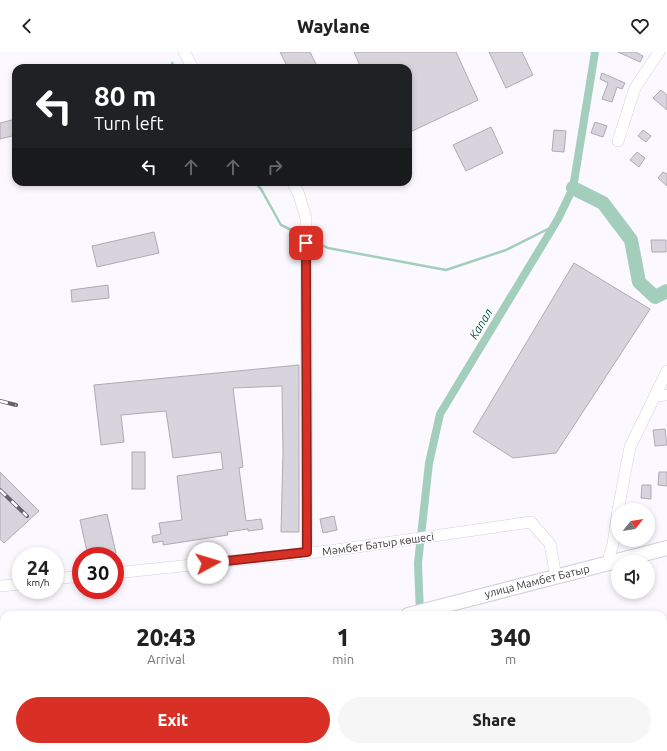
<!DOCTYPE html>
<meta charset="utf-8">
<style>
:root{--surface:#fff;--page:#f6f6f6;--text:#222;--muted:#767676;--accent:#d93025}
body{margin:0;font-family:Ubuntu,sans-serif;background:var(--page);color:var(--text);height:100vh;display:flex;flex-direction:column;font-size:15px;white-space:nowrap}
*{box-sizing:border-box;margin:0}
p{font-size:13px;color:var(--muted)}
.icon{flex:none;width:22px;height:22px;fill:none;stroke:currentColor;stroke-width:2;stroke-linecap:round;stroke-linejoin:round}
.map{position:relative;flex:1;overflow:hidden}
.side{position:absolute;left:0px;top:559px;width:667px;height:140px;display:flex;flex-direction:column;background:var(--surface);border-radius:12px 12px 0 0;box-shadow:0 2px 6px #0003}
.side>*{flex:none}
.hud{position:absolute;left:12px;top:12px;width:400px;height:122px;border-radius:12px;box-shadow:0 2px 6px #0003;background:#202124;color:#fff;overflow:hidden}
.needle{width:26px;rotate:60deg}
.buttons{position:absolute;left:611px;top:451px;display:grid;gap:8px}
.buttons a{display:grid;place-items:center;width:44px;height:44px;border-radius:50%;background:var(--surface);box-shadow:0 2px 6px #0003;font-size:20px}
.speed{position:absolute;left:12px;top:495px;display:flex;gap:8px;font-size:20px;font-weight:700;text-align:center}
.speed>*{display:grid;place-content:center;width:52px;height:52px;border-radius:50%;background:var(--surface);box-shadow:0 2px 6px #0003;line-height:1}
.speed small{font-size:10px;font-weight:400}
.speed .limit{border:6px solid #d22;background:#fff;color:#111}
.pin{position:absolute;display:grid;place-items:center;width:34px;height:34px;color:#fff;margin:-17px;border-radius:8px;box-shadow:0 2px 6px #0006}
.me{position:absolute;width:44px;margin:-22px;rotate:84deg;stroke-linejoin:round;filter:drop-shadow(0 0 3px #0008)}
.turn{display:flex;align-items:center;gap:14px;height:84px;padding:0 16px;font-size:18px}
.turn .icon{width:52px;height:52px;stroke-width:2.5}
.turn b{display:block;font-size:28px;line-height:34px}
.lanes{display:flex;align-items:center;height:38px;padding:0 16px;background:#0003;justify-content:center;gap:20px;direction:ltr}
.lanes .off{opacity:.35}
.eta{display:flex;justify-content:space-evenly;align-items:center;height:68px;text-align:center}
.eta b{font-size:24px;font-weight:800;line-height:28px}
.cta{display:flex;gap:8px;margin-top:auto;padding:8px 16px}
.cta a{flex:1;height:46px;border-radius:24px;background:var(--accent);color:#fff;font-size:16px;font-weight:800;line-height:46px;text-align:center}
.cta a+a{background:var(--page);color:var(--text)}
header{display:flex;justify-content:space-between;align-items:center;height:52px;padding:0 16px;background:var(--surface);font-size:18px;font-weight:800}
.map>svg:first-child{display:block}
.green{fill:#d4c5e8}
.lines{fill:none;stroke-linecap:round;stroke-linejoin:round}
.stream{stroke:#a3cebc;stroke-width:2.5}
.canal{stroke:#a3cebc;stroke-width:8}
.river{stroke:#a3cebc;stroke-width:14}
.building{fill:#d8d4de;stroke:#aeaab3}
.minor-casing{stroke:#d4d0da;stroke-width:12}
.major-casing{stroke:#d4d0da;stroke-width:16}
.minor{stroke:#fff;stroke-width:11}
.major{stroke:#fff;stroke-width:14}
.rail-casing{stroke:#656368;stroke-width:4}
.rail{stroke:#fff;stroke-width:2.5;stroke-dasharray:8;stroke-linecap:butt}
.route-casing{stroke:#8d1f18;stroke-width:10}
.route{stroke:#d93025;stroke-width:7}
.labels{text-anchor:middle;stroke-width:3;stroke-linejoin:round;paint-order:stroke}
.street-label{font-size:11px;fill:#3b393d;stroke:#fff}
.water-label{font-size:12px;font-style:italic;fill:#075942;stroke:#fff}
</style>
<header><svg class="icon" aria-label="back" viewBox="0 0 24 24"><path d="M15 5l-7 7 7 7"/></svg>Waylane<svg class="icon" aria-label="heart" viewBox="0 0 24 24"><path d="M12 20l-8-8c-3-5 5-10 8-4 3-6 11-1 8 4z"/></svg></header>
<div class="map">
<svg width="667" height="699" viewBox="0 0 667 699">
<rect width="100%" height="100%" fill="#fbf9ff"/>
<path class="green" d="M107,695h77l2,4h-86z"/>
<g class="lines">
<g class="stream">
<path d="M172,11l2,5"/>
<path d="M255,130l6,7 20,36 23,11"/>
<path d="M310,187l18,9 118,22 60,-20 48,-24"/>
</g>
<g class="canal">
<path d="M420,562l-2,-51 11,-100 11,-49 118,-195 15,-31 22,-136"/>
<path d="M447,695l1,4"/>
</g>
<path class="river" d="M573,136l30,15 28,37 8,42 16,15 12,-6"/>
</g>
<g class="building">
<path d="M280,0h30l8,16h-30z"/>
<path d="M354,0h102l22,48 -70,33v-65h-47z"/>
<path d="M489,0h33l11,23 -27,13z"/>
<path d="M618,0h17l8,4 -3,6z"/>
<path d="M602,21l23,10 -3,6 -5,-2 -5,15 -10,-3 6,-16 -8,-4z"/>
<path d="M661,38l6,5v15l-14,-12z"/>
<path d="M16,67v16l-16,4v-16z"/>
<path d="M595,70l12,4 -4,11 -12,-4z"/>
<path d="M491,75l12,26 -37,18 -13,-26z"/>
<path d="M554,78l12,1 -2,21 -12,-1z"/>
<path d="M643,78l8,6 -5,6 -8,-6z"/>
<path d="M637,100l8,6 -6,9 -9,-7z"/>
<path d="M663,120l4,2v12l-9,-8z"/>
<path d="M154,180l5,21 -62,14 -5,-21z"/>
<path d="M651,188h15v12h-14z"/>
<path d="M574,211l76,46 -94,144 -43,5 -40,-26z"/>
<path d="M108,233l1,13 -37,4 -1,-12z"/>
<path d="M299,313v167h-18l2,-80 -1,-66 -49,2 10,79 -4,1 7,53 15,-2 2,10 -15,2v-2l-21,3 1,3 -65,10v-4l-10,2 -1,-7 9,-2 -2,-11 23,-3 -5,-44 46,-7 -2,-17 -48,6 -7,-47 -45,4 3,27 -23,3 -7,-60z"/>
<path d="M665,377l2,16 -12,1 -2,-16z"/>
<rect x="132" y="400" width="13" height="37"/>
<path d="M0,420l39,39 -35,32 -4,-4z"/>
<path d="M659,420h8v14l-9,-1z"/>
<path d="M642,433h9v14l-10,-1z"/>
<path d="M107,462l9,39 -12,3h-16l-8,-36z"/>
<path d="M334,464l3,14 -14,3 -3,-14z"/>
</g>
<g class="lines">
<defs>
<g id="minor">
<path d="M184,0l9,16"/>
<path d="M618,89l17,-53 24,-36"/>
<path d="M292,130l6,10 8,26 1,335"/>
<path d="M655,344l12,-1"/>
<path d="M618,458l12,-63 37,-76"/>
<path d="M607,512l6,-20 5,-34"/>
<path d="M115,521l192,-20 22,-2 202,-29 19,22 6,33"/>
<path d="M55,527l26,-3"/>
<path d="M0,534l21,-2"/>
</g>
<g id="major">
<path d="M408,563l259,-67"/>
<path d="M81,699l6,-4"/>
</g>
</defs>
<use href="#minor" class="minor-casing"/>
<use href="#major" class="major-casing"/>
<use href="#minor" class="minor"/>
<use href="#major" class="major"/>
<defs>
<g id="rail">
<path d="M0,349l16,4"/>
<path d="M0,438l27,26"/>
<path d="M0,619l4,-1"/>
</g>
</defs>
<use href="#rail" class="rail-casing"/>
<use href="#rail" class="rail"/>
</g>
<g class="lines">
<defs>
<path id="route" d="M208,511l99,-11 -1,-309"/>
</defs>
<use href="#route" class="route-casing"/>
<use href="#route" class="route"/>
</g>
<g class="labels">
<g class="street-label">
<text transform="translate(378 492) rotate(-8)" y="4">Мәмбет Батыр көшесі</text>
<text transform="translate(537 529) rotate(-14)" y="4">улица Мамбет Батыр</text>
</g>
<g class="water-label">
<text transform="translate(481 272) rotate(-59)" y="4">Капал</text>
</g>
</g>
</svg>
<div class="buttons">
<a><svg class="needle" viewBox="-14 -14 28 28"><path d="M0-13l5 13h-10z" fill="#e53935"/><path d="M0 13l5-13h-10z" fill="#767676"/></svg></a>
<a><svg class="icon" aria-label="sound" viewBox="0 0 24 24"><path d="M4 9h4l5-4v14l-5-4H4zM17 9q2 3 0 6"/></svg></a>
</div>
<div class="speed"><div>24<small>km/h</small></div><div class="limit">30</div></div>
<div class="pin" style="left:306px;top:191px;background:#d93025"><svg class="icon" aria-label="arrive" viewBox="0 0 24 24"><path d="M6 21V4h12l-3 4 3 4H6"/></svg></div>
<svg class="me" style="left:208px;top:511px" viewBox="-20 -20 40 40"><circle r="19" fill="#fff"/><path d="M0-13L10 11 0 6-10 11z" fill="#d93025"/></svg>
<div class="hud">
<div class="turn"><svg class="icon" aria-label="left" viewBox="0 0 24 24"><path d="M17 20v-9H6M10 6l-5 5 5 5"/></svg><div><b>80 m</b>Turn left</div></div>
<div class="lanes"><svg class="icon" aria-label="left" viewBox="0 0 24 24"><path d="M17 20v-9H6M10 6l-5 5 5 5"/></svg><svg class="icon off" aria-label="ahead" viewBox="0 0 24 24"><path d="M12 20V5M6 11l6-6 6 6"/></svg><svg class="icon off" aria-label="ahead" viewBox="0 0 24 24"><path d="M12 20V5M6 11l6-6 6 6"/></svg><svg class="icon off" aria-label="right" viewBox="0 0 24 24"><path d="M7 20v-9h11M14 6l5 5-5 5"/></svg></div>
</div>
<section class="side">
<div class="eta">
<div><b>20:43</b><p>Arrival</p></div>
<div><b>1</b><p>min</p></div>
<div><b>340</b><p>m</p></div>
</div>
<div class="cta"><a>Exit</a><a>Share</a></div>
</section>
</div>
